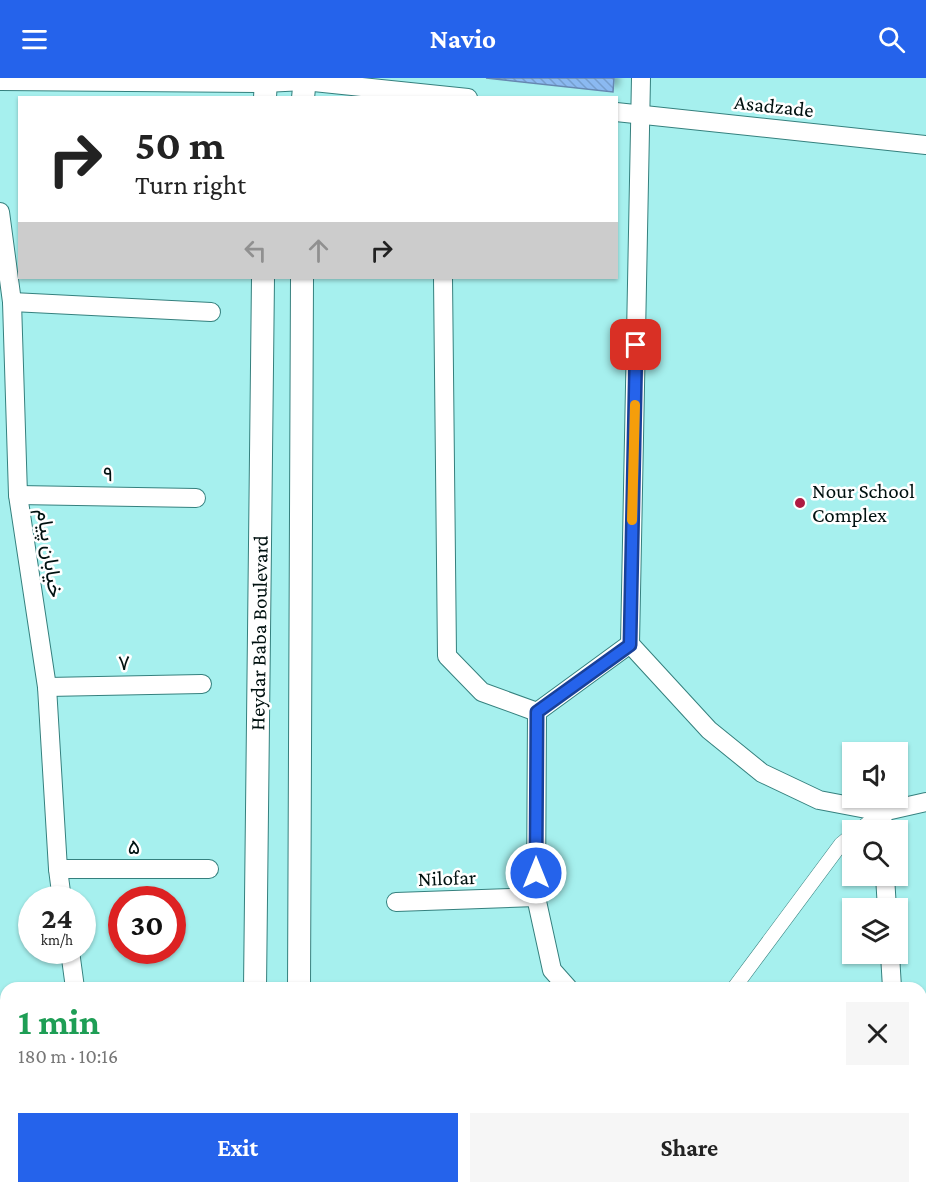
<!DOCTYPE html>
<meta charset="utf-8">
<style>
:root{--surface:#fff;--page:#f6f6f6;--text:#222;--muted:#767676;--accent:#2563eb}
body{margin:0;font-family:"Crimson Pro",Vazirmatn,serif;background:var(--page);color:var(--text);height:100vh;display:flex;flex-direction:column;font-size:22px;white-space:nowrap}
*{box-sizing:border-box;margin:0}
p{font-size:20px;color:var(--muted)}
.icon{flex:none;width:33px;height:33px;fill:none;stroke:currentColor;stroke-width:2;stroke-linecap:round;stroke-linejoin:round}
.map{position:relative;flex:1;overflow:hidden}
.drawer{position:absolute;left:0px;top:904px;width:927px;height:212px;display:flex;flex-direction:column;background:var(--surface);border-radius:18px 18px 0 0;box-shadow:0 2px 4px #0004}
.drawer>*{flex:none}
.hud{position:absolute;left:18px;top:18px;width:600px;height:183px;border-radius:0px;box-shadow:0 2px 4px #0004;background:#fff;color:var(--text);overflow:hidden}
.buttons{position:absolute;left:842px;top:664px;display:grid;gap:12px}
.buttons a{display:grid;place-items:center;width:66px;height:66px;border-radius:0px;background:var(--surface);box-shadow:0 2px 4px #0004;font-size:30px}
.speed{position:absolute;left:18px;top:808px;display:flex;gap:12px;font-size:30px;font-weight:700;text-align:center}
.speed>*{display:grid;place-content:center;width:78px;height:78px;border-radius:50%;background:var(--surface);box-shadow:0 2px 4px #0004;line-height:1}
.speed small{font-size:15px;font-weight:400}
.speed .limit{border:9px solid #d22;background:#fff;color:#111}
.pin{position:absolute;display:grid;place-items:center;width:51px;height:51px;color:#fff;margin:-26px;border-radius:12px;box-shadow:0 3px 9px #0006}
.me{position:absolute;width:66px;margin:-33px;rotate:0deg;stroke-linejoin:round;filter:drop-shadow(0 0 4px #0008)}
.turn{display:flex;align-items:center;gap:21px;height:126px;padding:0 18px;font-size:27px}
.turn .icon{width:78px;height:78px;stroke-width:2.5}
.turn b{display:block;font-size:42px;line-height:51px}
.lanes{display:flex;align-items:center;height:57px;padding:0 18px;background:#0003;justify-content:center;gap:30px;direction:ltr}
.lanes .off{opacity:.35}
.round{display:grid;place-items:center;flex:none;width:63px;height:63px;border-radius:0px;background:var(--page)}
.headline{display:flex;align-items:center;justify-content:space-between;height:102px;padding:0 18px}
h1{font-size:36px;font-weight:700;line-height:45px;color:#1e9e55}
.button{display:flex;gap:12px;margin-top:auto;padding:12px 18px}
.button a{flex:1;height:69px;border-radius:0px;background:var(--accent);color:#fff;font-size:24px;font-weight:700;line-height:69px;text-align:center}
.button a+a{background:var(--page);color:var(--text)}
header{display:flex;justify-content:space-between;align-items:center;height:78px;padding:0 18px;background:var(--accent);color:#fff;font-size:27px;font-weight:700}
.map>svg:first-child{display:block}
.building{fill:url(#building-back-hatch);stroke:#6688b1;stroke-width:1.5;filter:url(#shadow)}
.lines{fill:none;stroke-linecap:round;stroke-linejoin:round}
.pedestrian-casing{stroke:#35807e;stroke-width:15}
.minor-casing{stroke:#35807e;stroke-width:20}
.tertiary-casing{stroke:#35807e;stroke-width:24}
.pedestrian{stroke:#fff;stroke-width:14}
.minor{stroke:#fff;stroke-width:18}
.tertiary{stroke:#fff;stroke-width:22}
.route-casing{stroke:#184099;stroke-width:15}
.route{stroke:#2563eb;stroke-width:10}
.slow{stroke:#f59e0b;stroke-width:10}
.poi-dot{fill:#af1b42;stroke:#fff;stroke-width:2}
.labels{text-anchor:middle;stroke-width:5;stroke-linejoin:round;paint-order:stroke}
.street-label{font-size:21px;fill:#001110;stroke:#fff}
.poi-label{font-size:21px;fill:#001110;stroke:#fff;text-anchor:start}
</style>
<header><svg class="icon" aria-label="menu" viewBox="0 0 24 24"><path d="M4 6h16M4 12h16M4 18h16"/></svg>Navio<svg class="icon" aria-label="search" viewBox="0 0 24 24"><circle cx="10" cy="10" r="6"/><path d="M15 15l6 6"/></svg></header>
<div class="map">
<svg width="926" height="1115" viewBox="0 0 926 1115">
<defs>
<pattern id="building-back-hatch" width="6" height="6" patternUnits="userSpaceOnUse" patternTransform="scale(1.5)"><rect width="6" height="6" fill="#8bb9f1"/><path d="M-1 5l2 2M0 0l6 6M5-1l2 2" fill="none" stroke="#769ece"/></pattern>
<filter id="shadow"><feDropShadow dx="5.5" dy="-5.5" stdDeviation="3" flood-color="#0004"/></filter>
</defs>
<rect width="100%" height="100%" fill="#a6f0ee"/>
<path class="building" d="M486,0h128l-1,14z"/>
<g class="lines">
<defs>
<g id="pedestrian">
<path d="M858,753l24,-19"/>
<path d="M734,910l107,-144 11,-9"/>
<path d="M601,1115l5,-5"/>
</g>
<g id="minor">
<path d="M641,0l-11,566 79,86 53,43 57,27 63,12 44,-10"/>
<path d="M0,3l265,2 39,-2 164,17"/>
<path d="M616,34l310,33"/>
<path d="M0,134l12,90 6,193 29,192 11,182 4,31"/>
<path d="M443,200l4,378 35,36 55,20"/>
<path d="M12,224l199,10"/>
<path d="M18,417l178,3"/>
<path d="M47,609l155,-3"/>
<path d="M882,734l1,19"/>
<path d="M58,791h151"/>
<path d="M885,798l2,33"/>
<path d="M396,824l140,-5"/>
<path d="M70,873l5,37"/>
<path d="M890,876l2,34"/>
<path d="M568,910l-16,-18 -16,-73 1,-185 93,-68"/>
<path d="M921,950h5"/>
<path d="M240,1110v5"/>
<path d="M875,1115l1,-5"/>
</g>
<g id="tertiary">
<path d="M265,20l1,-20"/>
<path d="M303,20l2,-20"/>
<path d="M255,910l8,-710"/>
<path d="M299,910l3,-710"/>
<path d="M0,1094l6,2"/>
<path d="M69,1110l13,3"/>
<path d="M337,1110l5,5"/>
<path d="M406,1110l8,5"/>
</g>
</defs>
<use href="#pedestrian" class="pedestrian-casing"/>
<use href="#minor" class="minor-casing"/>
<use href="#tertiary" class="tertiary-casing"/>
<use href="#pedestrian" class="pedestrian"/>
<use href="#minor" class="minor"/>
<use href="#tertiary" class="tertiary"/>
</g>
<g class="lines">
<defs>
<path id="route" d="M536,795l1,-161 93,-67 6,-300"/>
</defs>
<use href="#route" class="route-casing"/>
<use href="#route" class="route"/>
<path class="slow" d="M632,442l3,-115"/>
</g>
<circle class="poi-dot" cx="800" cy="425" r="6"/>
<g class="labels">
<g class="street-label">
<text transform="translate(774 28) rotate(6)" y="7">Asadzade</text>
<text transform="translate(108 396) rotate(1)" y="7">۹</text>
<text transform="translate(50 475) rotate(82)" y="7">خیابان پیام</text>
<text transform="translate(259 555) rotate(-89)" y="7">Heydar Baba Boulevard</text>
<text transform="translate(124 585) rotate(-1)" y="7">۷</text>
<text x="134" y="776">۵</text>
<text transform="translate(447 800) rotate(-2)" y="7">Nilofar</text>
</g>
<g class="poi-label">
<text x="812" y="420">Nour School<tspan x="812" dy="24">Complex</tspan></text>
</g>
</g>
</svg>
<div class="buttons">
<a><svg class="icon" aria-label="sound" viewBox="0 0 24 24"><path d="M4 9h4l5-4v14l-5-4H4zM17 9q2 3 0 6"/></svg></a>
<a><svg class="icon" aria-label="search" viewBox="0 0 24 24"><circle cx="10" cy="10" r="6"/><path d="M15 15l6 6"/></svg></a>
<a><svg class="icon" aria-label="layers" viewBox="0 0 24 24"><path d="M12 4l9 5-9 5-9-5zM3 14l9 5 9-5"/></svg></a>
</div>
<div class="speed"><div>24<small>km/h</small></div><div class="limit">30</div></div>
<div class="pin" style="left:636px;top:267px;background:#d93025"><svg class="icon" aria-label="arrive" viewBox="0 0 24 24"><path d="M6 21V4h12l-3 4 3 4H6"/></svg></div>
<svg class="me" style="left:536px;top:795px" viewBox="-20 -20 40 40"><circle r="17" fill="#2563eb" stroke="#fff" stroke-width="3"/><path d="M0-11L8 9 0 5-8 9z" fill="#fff"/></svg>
<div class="hud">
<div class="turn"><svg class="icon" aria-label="right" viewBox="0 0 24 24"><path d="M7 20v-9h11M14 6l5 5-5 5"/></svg><div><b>50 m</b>Turn right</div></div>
<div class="lanes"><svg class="icon off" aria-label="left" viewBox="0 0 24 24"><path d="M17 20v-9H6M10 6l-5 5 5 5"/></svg><svg class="icon off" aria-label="ahead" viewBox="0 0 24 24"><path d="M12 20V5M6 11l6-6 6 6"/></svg><svg class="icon" aria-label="right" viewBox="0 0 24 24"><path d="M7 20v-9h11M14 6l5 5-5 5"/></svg></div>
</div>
<section class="drawer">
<div class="headline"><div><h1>1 min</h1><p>180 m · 10:16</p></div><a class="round"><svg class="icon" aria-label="close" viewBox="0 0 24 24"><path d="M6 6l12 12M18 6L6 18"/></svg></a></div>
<div class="button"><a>Exit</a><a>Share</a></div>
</section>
</div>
